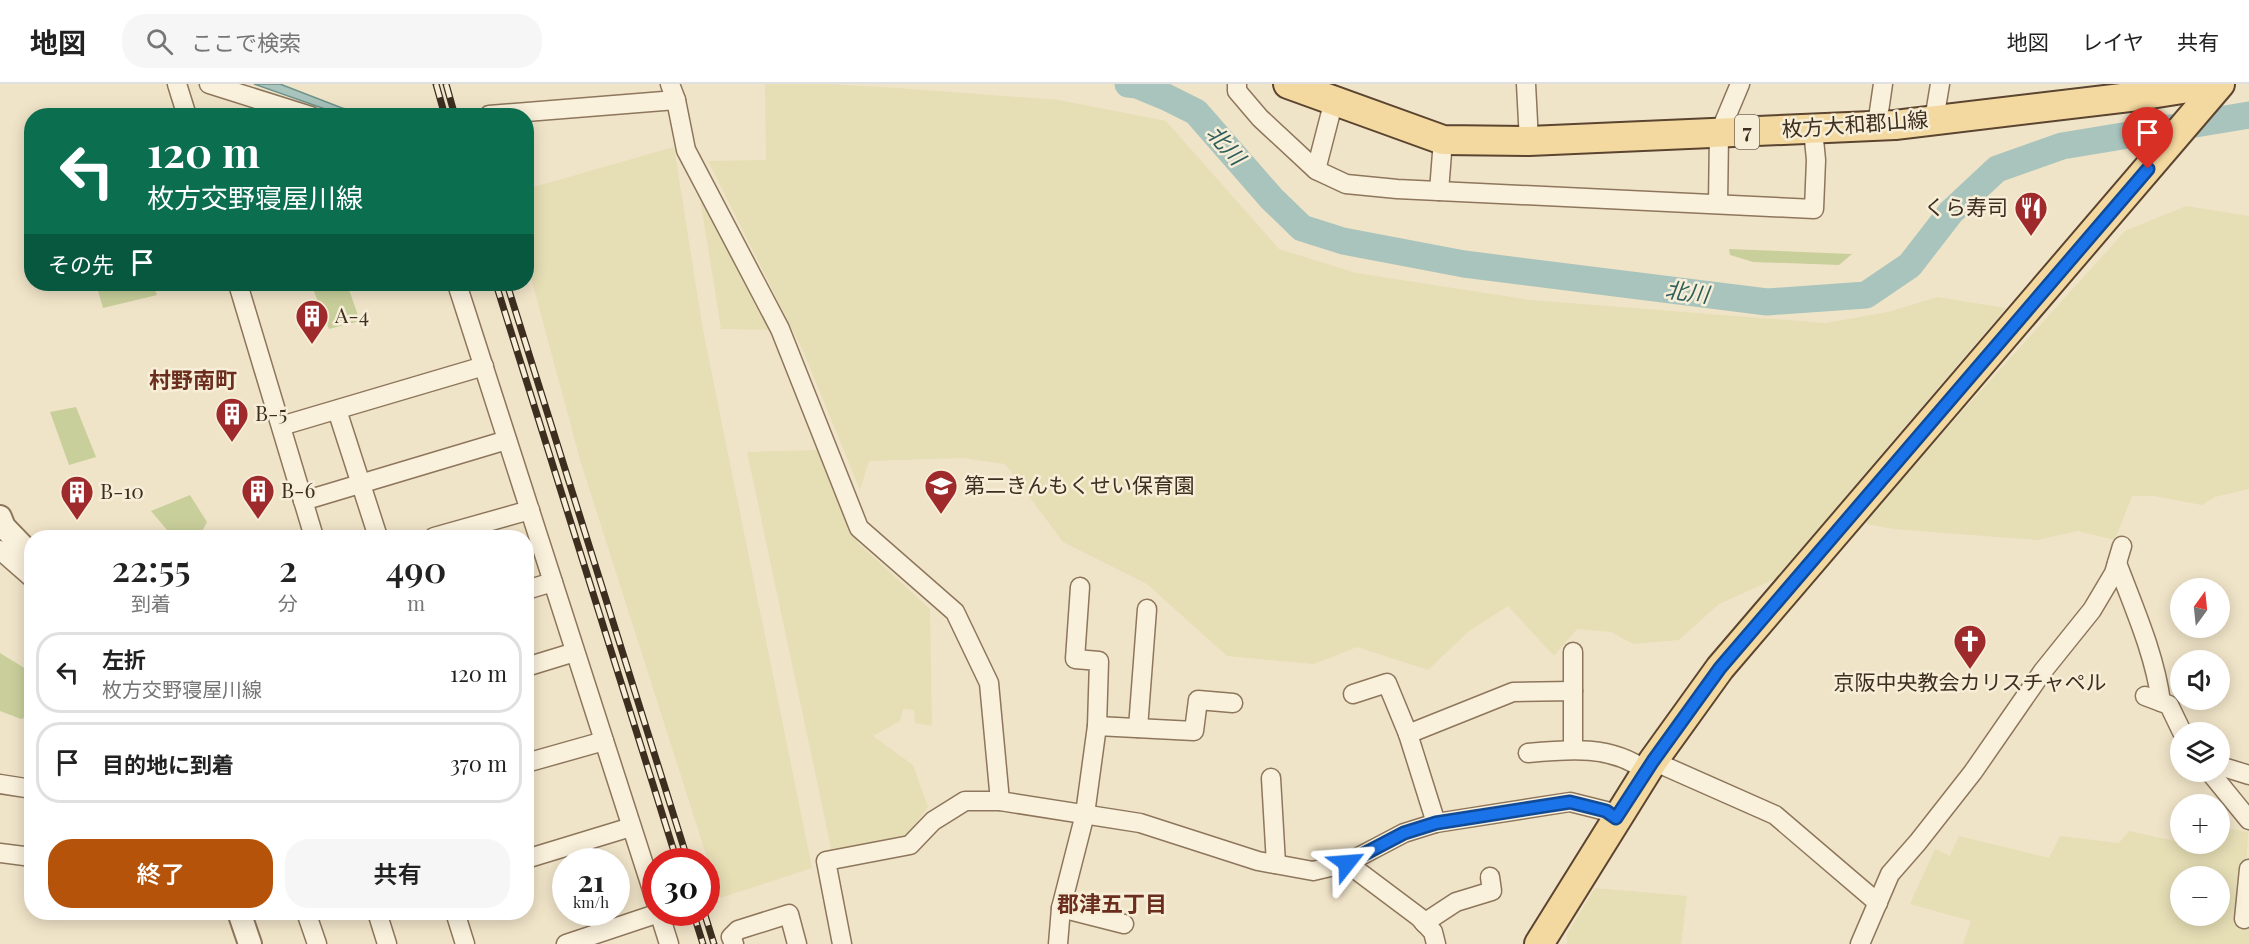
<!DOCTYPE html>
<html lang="ja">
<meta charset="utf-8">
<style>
:root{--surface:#fff;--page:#f6f6f6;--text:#222;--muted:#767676;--line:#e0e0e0;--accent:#b45309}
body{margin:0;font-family:"Playfair Display","Noto Sans JP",serif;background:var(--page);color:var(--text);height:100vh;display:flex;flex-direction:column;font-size:22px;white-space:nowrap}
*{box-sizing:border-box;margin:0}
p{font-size:20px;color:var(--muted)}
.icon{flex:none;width:33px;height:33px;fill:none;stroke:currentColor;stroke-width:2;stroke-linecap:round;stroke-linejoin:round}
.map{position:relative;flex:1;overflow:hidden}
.drawer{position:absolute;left:24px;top:446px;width:510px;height:390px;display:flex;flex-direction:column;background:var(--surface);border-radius:24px;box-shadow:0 3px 15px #0003}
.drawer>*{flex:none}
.hud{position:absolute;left:24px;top:24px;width:510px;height:183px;border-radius:24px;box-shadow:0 3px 15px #0003;background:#0b6e4f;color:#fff;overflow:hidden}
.needle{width:39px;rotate:15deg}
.fabs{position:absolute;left:2170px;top:494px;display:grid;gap:12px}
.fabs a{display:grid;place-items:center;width:60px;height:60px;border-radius:50%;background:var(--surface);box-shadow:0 3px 15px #0003;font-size:30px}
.speed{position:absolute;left:552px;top:764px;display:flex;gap:12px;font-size:30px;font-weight:700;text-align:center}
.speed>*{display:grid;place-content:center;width:78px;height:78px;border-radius:50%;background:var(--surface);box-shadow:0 3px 15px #0003;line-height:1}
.speed small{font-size:15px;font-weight:400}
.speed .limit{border:9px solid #d22;background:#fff;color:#111}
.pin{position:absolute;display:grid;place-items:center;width:51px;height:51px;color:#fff;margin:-62px -26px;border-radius:50% 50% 50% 0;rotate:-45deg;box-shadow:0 0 6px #0007}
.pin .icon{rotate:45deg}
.me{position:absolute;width:66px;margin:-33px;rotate:62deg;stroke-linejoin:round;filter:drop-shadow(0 0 4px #0008)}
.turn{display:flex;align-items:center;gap:21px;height:126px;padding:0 24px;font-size:27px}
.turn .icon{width:78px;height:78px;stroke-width:2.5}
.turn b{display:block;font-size:42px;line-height:51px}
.then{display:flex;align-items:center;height:57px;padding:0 24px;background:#0003;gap:12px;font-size:22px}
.eta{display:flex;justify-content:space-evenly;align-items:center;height:102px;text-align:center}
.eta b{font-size:36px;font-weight:600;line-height:42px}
.primary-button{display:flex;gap:12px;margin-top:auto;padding:12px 24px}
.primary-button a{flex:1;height:69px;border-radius:24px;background:var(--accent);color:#fff;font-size:24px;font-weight:600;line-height:69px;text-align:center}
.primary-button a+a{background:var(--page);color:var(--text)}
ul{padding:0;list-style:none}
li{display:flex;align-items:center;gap:18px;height:81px;margin:0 12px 9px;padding:0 12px;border:3px solid var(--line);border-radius:24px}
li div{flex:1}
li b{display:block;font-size:22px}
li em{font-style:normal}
header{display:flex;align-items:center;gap:36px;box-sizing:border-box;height:84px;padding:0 30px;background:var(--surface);border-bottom:2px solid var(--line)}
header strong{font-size:28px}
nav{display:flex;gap:33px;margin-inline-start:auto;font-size:21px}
.search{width:420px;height:54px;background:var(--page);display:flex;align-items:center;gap:15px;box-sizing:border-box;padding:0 21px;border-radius:24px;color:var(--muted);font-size:22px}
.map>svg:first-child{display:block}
.farmland{fill:#e6deb5;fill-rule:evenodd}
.green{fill:#c9cf9b}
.water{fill:#a9c4bc;stroke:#6f938a;stroke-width:1.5}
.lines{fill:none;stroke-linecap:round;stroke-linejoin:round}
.river{stroke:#a9c4bc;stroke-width:27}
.minor-casing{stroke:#8d765c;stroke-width:21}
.tertiary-casing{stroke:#8d765c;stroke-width:26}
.primary-casing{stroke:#5b4430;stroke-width:32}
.minor{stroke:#faf1dc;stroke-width:18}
.tertiary{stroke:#faf1dc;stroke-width:22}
.primary{stroke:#f3d9a0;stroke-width:28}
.rail-casing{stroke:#3d2e20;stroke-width:7}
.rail{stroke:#f7eed8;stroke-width:4.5;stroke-dasharray:14;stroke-linecap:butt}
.route-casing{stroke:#114b97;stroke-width:15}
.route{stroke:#1a73e8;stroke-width:10}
.labels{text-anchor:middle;stroke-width:5;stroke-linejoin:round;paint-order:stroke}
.shield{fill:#f7eed8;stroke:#756857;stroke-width:1.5}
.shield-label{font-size:20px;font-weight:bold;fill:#3d2e20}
.street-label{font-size:21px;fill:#3d2e20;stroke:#f7eed8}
.poi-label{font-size:21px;fill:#3d2e20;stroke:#f7eed8;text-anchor:start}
.water-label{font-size:22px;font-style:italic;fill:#2f5d5a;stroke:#f7eed8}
.neighbourhood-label{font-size:22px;font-weight:bold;fill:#6b2e1e;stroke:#f7eed8}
</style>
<header>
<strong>地図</strong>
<div class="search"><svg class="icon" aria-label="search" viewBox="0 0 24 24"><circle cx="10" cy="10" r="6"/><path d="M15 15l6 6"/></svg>ここで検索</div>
<nav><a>地図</a><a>レイヤ</a><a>共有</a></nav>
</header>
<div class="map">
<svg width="2249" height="860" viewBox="0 0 2249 860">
<rect width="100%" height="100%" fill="#f0e4c8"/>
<g class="farmland">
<path d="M765,0h64l69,4 161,12 107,21 113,128 77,24 175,27 295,23 62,-11 49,-15 69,11 -231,271 -56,25 -40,36 -46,4 -22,-12 -34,-3 -23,27 -46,-50 -39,25 -41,39 -71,-23 -43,17 -87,-8 -80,-72 -84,-42 -58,-78 -42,-6 -94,3 -9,29 -57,-139 -95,-190 58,-1z"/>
<path d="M674,63l29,183 109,538 -92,30 -139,-435 -54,-200v-74z"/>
<path d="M699,107l72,139 -50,-1z"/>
<path d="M2186,122l63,10v273l-34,8 -13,8 -48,-9h-22l-17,44 -37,-9 -41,9 -144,-11 -26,-5 -1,-6 259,-287z"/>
<path d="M819,366l39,93 72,66 2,117 -17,-3 -1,-13 -11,-1 -3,12 -27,15 40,29 15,42 -21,29 -74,21 -86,-405z"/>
<path d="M2220,743l28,5 -5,92 6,1v19h-286l8,-23 -61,-17 25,-55 15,7 9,-20 90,22 11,-22 59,7 10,-12 74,16 1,-4h16zM2181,792h39v39h-39z"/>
<path d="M1595,804l92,8 -6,48h-114v-10z"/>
</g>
<g class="green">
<path d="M1729,165l123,5 -13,11 -86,-3 -23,-7z"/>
<path d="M96,200h57l4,11 -54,13z"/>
<path d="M311,200h36l13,37 -31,8z"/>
<path d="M76,323l20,50 -27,8 -19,-53z"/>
<path d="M190,411l17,27 -8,15h-26l-22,-26z"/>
<path d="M0,569l31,19v44l-10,3 -21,-8z"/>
</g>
<path class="water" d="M254,0h26l62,24 29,7h-29z"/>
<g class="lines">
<path class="river" d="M1128,0l9,1 29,12 30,15 76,87 30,29 41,13 121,23 303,38 99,-7 44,-30 41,-53 46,-43 65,-23 187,-31"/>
<defs>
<g id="minor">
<path d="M177,0l10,32"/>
<path d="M209,0l102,32"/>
<path d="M670,0l6,16 10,50 94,179 79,199 96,84 34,71 11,118 140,22 118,38 55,10 34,-8 57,-30 32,-10 134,-21 36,9 10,7"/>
<path d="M1237,0v7l23,27 56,52 30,14 51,5 417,20 2,-49 -3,-31"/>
<path d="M1526,0l3,57"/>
<path d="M489,31l187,-15"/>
<path d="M1934,36l6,-36"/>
<path d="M1877,41l6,-41"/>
<path d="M1316,86l18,-70"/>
<path d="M1439,107l4,-51"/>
<path d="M1718,120l1,-70 21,-50"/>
<path d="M238,200l76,253"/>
<path d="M457,200l199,618"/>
<path d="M337,326l41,127"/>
<path d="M281,342l203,-60"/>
<path d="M303,417l204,-61"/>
<path d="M434,453l96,-27"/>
<path d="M0,466l32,28"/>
<path d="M2117,479c17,45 38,92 44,139"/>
<path d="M1080,503l-5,72 24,2 -2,65"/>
<path d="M526,506l27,-8"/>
<path d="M526,583l49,-15"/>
<path d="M1573,607v-39"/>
<path d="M1353,610l34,-11 21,51"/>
<path d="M2145,612l24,9 13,27"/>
<path d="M1138,644l9,-119"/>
<path d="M1528,669c41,-4 84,-8 118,18"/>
<path d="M1653,677l122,54 103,88"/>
<path d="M526,679l78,-22"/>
<path d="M2220,682l29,9"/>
<path d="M2209,687l40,49"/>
<path d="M1271,694l5,86"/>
<path d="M0,700l32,5"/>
<path d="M1436,739l-28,-89 105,-42 60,-1v58"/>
<path d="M0,769l32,4"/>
<path d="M526,775l105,-32"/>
<path d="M1347,779l72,54 14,15 3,12"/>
<path d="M1061,824l63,16"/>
<path d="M306,828l11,32"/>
<path d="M377,828l10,32"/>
<path d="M455,828l10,32"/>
<path d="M659,828l10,32"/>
<path d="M2244,835l5,-50"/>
<path d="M1424,839l32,-21 36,-11 -2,-14"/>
<path d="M566,860l93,-31"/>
<path d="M734,860l-3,-7 7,-7 51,-16 8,30"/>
<path d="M842,860l-16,-83 84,-16 23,-24 32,-20h35"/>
<path d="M1058,860l3,-36 24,-94 12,-88 97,5 4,-31 35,3"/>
<path d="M1860,860l30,-70 28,-32 55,-70 70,-101 49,-61 22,-37 8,-27"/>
</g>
<g id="tertiary">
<path d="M0,433l4,10 28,29"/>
<path d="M239,828l11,32"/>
</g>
<g id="primary">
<path d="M1288,0l155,56 86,1 366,-16 243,-29 76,-12"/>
<path d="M1539,860l114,-183 67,-93 500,-584"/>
</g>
</defs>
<use href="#minor" class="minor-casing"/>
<use href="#tertiary" class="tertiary-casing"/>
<use href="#primary" class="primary-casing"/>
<use href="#minor" class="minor"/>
<use href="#tertiary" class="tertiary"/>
<use href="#primary" class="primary"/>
<defs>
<g id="rail">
<path d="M436,0l9,32"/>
<path d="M446,0l9,32"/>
<path d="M496,200l181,577"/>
<path d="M507,200l181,577"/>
<path d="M693,828l10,32"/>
<path d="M704,828l10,32"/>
</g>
</defs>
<use href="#rail" class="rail-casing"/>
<use href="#rail" class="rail"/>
</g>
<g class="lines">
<defs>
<path id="route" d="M1347,779l57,-30 32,-10 134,-21 36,9 10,7 37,-57 67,-93 428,-499"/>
</defs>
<use href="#route" class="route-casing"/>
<use href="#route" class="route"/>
</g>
<defs>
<symbol id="restaurant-pin" viewBox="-11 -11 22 30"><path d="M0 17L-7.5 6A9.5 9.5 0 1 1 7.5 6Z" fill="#9e2a2b" stroke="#f7eed8"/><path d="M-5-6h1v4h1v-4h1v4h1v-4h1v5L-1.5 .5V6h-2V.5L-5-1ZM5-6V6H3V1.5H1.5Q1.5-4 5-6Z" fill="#fff"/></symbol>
<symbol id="building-pin" viewBox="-11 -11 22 30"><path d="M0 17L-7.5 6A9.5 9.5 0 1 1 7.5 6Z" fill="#9e2a2b" stroke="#f7eed8"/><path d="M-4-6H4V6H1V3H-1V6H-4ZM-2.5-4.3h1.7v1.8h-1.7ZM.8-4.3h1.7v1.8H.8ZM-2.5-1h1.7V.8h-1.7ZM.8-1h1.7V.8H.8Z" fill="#fff"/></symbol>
<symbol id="school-pin" viewBox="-11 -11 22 30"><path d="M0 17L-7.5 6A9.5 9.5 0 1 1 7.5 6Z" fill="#9e2a2b" stroke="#f7eed8"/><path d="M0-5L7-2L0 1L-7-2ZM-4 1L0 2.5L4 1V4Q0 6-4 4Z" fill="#fff"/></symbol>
<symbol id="church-pin" viewBox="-11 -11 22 30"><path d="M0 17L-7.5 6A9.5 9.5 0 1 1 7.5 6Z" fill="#9e2a2b" stroke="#f7eed8"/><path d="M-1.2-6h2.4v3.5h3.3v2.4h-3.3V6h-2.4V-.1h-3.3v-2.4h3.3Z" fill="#fff"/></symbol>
</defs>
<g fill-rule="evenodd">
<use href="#restaurant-pin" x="2012" y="105" width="38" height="52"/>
<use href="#building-pin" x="293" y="213" width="38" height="52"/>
<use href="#building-pin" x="213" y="311" width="38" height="52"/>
<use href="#school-pin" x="922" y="383" width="38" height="52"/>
<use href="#building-pin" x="239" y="388" width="38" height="52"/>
<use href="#building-pin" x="58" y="389" width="38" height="52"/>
<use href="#church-pin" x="1951" y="538" width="38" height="52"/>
</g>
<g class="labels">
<rect class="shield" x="1735" y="31" width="24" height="34" rx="4.5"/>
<g class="shield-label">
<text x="1747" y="55">7</text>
</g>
<g class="street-label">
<text transform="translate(1855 41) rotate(-4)" y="7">枚方大和郡山線</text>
</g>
<g class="poi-label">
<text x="2008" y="131" text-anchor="end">くら寿司</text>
<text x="335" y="239">A-4</text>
<text x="255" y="337">B-5</text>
<text x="964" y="409">第二きんもくせい保育園</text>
<text x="281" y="414">B-6</text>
<text x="100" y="415">B-10</text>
<text x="1970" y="606" text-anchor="middle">京阪中央教会カリスチャペル</text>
</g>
<g class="water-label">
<text transform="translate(1226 61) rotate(48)" y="8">北川</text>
<text transform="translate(1687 208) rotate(7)" y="8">北川</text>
</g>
<g class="neighbourhood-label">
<text x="193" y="304">村野南町</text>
<text x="1112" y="828">郡津五丁目</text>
</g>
</g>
</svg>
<div class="fabs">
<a><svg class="needle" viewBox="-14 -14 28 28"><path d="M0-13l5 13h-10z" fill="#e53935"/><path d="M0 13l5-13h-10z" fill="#767676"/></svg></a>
<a><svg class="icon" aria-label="sound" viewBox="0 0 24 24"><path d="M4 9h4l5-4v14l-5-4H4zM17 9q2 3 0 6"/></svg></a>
<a><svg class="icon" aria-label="layers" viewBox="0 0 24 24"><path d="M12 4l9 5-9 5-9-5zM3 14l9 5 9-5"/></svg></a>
<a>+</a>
<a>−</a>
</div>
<div class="speed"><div>21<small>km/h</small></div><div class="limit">30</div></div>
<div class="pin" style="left:2148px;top:85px;background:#d93025"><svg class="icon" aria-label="arrive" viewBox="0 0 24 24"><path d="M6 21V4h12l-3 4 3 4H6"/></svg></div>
<svg class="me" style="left:1347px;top:779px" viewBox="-20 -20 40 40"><path d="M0-17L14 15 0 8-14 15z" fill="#1a73e8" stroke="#fff" stroke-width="4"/></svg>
<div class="hud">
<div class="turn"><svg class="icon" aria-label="left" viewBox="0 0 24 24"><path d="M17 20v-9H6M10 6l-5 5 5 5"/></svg><div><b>120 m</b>枚方交野寝屋川線</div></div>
<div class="then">その先<svg class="icon" aria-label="arrive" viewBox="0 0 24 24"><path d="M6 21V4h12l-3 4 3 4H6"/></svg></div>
</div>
<section class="drawer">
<div class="eta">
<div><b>22:55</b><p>到着</p></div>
<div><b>2</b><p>分</p></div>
<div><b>490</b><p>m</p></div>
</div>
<ul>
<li><svg class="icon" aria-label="left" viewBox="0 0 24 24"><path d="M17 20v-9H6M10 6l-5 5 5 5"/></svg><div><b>左折</b><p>枚方交野寝屋川線</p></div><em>120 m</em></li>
<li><svg class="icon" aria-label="arrive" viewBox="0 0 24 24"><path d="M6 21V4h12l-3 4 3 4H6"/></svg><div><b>目的地に到着</b></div><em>370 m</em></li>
</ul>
<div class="primary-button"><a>終了</a><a>共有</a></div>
</section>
</div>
